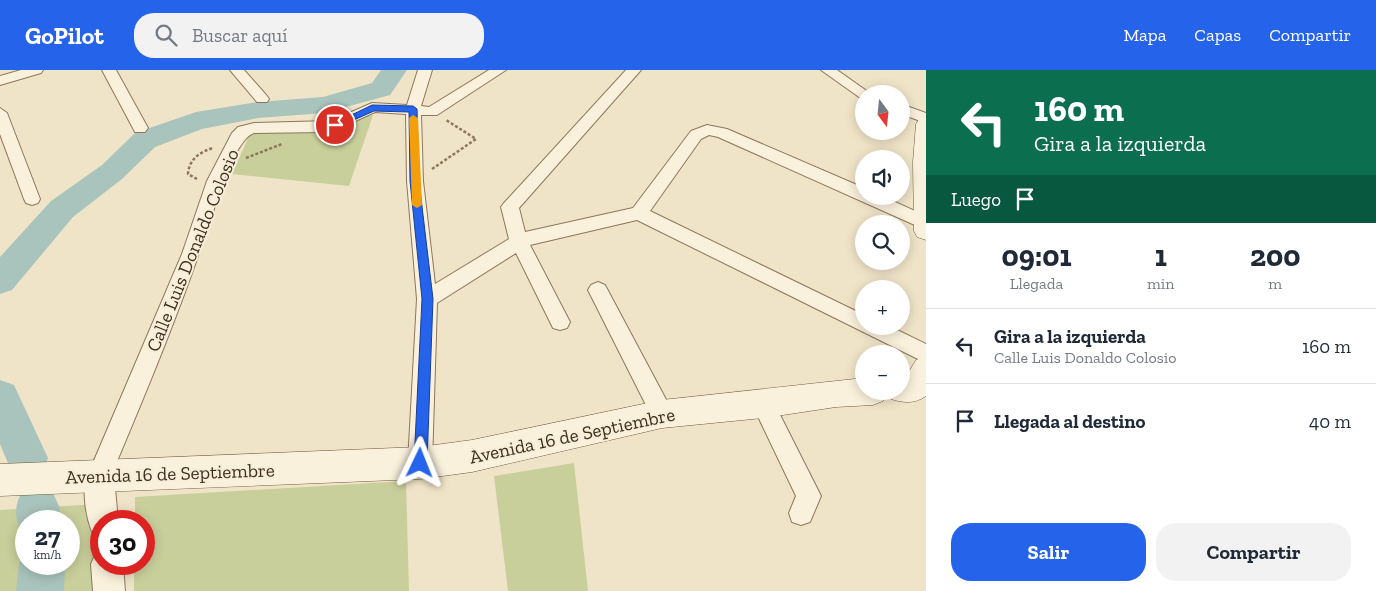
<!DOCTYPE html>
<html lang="es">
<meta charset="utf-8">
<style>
:root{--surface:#fff;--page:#f2f2f3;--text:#1f2937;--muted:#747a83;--line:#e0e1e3;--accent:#2563eb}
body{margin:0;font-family:"Zilla Slab",serif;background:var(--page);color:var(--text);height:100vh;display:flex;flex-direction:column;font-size:19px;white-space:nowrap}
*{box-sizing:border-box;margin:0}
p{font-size:16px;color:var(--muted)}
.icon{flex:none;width:28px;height:28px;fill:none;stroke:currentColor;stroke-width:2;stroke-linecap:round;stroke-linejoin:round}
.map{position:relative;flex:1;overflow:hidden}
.details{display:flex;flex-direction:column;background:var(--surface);width:450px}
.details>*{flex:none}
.guide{background:#0b6e4f;color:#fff;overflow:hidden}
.needle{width:32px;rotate:165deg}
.controls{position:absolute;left:855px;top:15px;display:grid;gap:10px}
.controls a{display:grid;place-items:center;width:55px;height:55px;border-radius:50%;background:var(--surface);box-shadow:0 2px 12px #0003;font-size:25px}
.speed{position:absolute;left:15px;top:440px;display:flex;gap:10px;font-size:25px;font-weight:700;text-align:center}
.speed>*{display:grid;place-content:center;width:65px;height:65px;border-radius:50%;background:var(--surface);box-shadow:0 2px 12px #0003;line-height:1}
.speed small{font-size:12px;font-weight:400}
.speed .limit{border:8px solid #d22;background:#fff;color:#111}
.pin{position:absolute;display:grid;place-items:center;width:42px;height:42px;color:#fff;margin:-21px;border:2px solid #fff;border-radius:50%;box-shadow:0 1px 5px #0007}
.me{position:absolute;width:55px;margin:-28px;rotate:2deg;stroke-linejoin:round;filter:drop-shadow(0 0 4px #0008)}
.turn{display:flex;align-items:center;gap:18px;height:105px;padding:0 25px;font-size:22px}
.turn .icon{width:65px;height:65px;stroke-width:2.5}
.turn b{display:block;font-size:35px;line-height:42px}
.then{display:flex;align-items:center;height:48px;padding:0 25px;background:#0003;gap:10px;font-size:19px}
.eta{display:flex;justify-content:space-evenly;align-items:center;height:85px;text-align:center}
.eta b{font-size:30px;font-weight:800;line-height:35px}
.cta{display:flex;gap:10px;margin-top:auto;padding:10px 25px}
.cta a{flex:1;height:58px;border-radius:20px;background:var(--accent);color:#fff;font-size:20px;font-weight:800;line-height:58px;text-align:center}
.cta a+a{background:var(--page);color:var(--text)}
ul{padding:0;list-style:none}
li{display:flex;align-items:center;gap:15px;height:75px;padding:0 25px;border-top:1px solid var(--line)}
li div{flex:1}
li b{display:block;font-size:19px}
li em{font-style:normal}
header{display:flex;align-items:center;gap:30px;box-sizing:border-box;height:70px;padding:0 25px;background:var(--accent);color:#fff}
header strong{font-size:24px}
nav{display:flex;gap:28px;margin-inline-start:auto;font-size:18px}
.search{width:350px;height:45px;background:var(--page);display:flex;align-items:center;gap:12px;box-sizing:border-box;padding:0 18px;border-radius:20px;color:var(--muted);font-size:19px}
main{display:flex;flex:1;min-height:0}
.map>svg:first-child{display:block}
.green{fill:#c9cf9b;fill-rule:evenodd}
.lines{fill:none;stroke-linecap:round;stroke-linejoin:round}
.river{fill:#a9c4bc;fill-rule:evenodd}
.minor-casing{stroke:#8d765c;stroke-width:2}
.tertiary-casing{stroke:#8d765c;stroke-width:2}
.secondary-casing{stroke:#6f573f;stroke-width:1}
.path{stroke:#8d765c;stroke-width:2.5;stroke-dasharray:3 2;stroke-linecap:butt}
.minor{fill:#faf1dc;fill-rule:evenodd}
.tertiary{fill:#faf1dc;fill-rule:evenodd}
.secondary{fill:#faf1dc;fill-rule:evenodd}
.route{fill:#2563eb;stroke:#184099}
.slow{fill:#f59e0b}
.labels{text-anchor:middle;stroke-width:4;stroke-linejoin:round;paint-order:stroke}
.street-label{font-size:19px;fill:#3d2e20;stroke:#f7eed8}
</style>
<header>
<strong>GoPilot</strong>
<div class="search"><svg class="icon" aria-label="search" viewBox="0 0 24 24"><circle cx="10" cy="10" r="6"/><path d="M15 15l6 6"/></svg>Buscar aquí</div>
<nav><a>Mapa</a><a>Capas</a><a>Compartir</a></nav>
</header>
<main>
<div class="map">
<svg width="926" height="521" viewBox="0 0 926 521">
<rect width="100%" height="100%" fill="#f0e4c8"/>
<g class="green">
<path d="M373,45l-24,71 -117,-12 17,-38 5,-3 81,-1 31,-16z"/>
<path d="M574,393l14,128h-80l-14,-115z"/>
<path d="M406,411l3,110h-275v-27h10v-43h-9v-24z"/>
<path d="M98,434l1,87h-99v-81zM26,451h43v43h-43z"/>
</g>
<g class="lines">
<g class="river">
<path d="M381,0h26l-17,25 -66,18 -66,5 -56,11 -47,18 -33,32 -49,38 -61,73 -12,4v-37l51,-56 51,-36 33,-32 61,-21 62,-10 65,-5 49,-14z"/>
<path d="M0,310l14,5 34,73 -6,15 -15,6 -15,-6 -12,-29z"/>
<path d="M37,414l15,7 7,15 2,15h-35v17l-3,-1c-8,-20 -10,-27 -1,-46z"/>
<path d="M26,478v16h39l-1,27h-48l3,-27z"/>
</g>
<defs>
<g id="minor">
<path d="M21,0h22l-2,3 -41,12v-9z"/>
<path d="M102,0h14l32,58 -3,4h-10z"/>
<path d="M230,0h14l23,26 2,3 -2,3h-10z"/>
<path d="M418,0h14l-11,36 8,1 60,-37h17l-69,45h-16l2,66 12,103 74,-45 -8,-32 3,-4 122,-133h15l-122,138 6,24 108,-24 58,-77 16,-6 20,4 137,59v8h18l44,20v14l-208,-93 -9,-2 -8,4 -51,72 214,104v11h25l37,18v19l-289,-143 -107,25 40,77 -3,6 -7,2 -7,-2 -37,-75 -79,50 -5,160 -4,8 -8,3 -8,-3 -4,-8 9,-164 -10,-118 -1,-67 -31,-2 -35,16 -16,4 -70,1c-14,4 -29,43 -34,57 -31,100 -72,198 -113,295l-8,4 -8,-4 -4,-8 95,-223 25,-73 25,-48 6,-6 16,-4 77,-2 41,-18 35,2z"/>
<path d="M821,0h16l34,24h-7v4l-5,-1z"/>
<path d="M901,34l25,9v10l-25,-9z"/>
<path d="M0,38l7,5 33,86 -2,4 -6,2 -6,-2 -2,-4 -24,-65z"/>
<path d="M598,212l7,3 65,122 3,7 -3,7 -8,3 -8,-3 -66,-131 3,-5z"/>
<path d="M763,324l8,3 50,99 -11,26 -9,3 -9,-3 -3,-9 7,-17 -44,-92 3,-7z"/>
</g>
<g id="tertiary">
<path d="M99,392l10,5 5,10 4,44h-17v15l-9,-4c-7,-18 -11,-47 -3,-65z"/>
<path d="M101,480v14h22l2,27h-32l-2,-27 5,-11z"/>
</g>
<g id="secondary">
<path d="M926,47v123l-9,-3 -3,-6 -1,-69 3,-38 3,-5z"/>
<path d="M926,286v40c-11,8 -23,7 -35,3l-4,-7 -4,9 -10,4 -37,2 -73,11 -101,10 -190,44 -52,7 -420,17v-32l420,-17 52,-7 190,-40 202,-22v13h37v-15l6,-1 9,-15z"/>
</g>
</defs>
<use href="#minor" class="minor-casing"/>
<use href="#tertiary" class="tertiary-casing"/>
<use href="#secondary" class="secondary-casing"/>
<g class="path">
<path d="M246,88l36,-14"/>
<path d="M432,99l44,-30 -30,-19"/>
<path d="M197,109l-9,-5c1,-15 12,-22 25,-26"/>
</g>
<use href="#minor" class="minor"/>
<use href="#tertiary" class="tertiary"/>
<use href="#secondary" class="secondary"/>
</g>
<path class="route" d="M372,35l41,1 4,3 2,72 14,118 -6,164 -2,5 -5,2 -4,-2 -2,-5 8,-164 -12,-118 -1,-69 -35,-1 -36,16 -7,-2z"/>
<path class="slow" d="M413,45l5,3 4,87 -5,3 -5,-3 -3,-87z"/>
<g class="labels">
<g class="street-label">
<text transform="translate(192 180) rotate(-68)" y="7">Calle Luis Donaldo Colosio</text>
<text transform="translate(572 365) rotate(-12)" y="7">Avenida 16 de Septiembre</text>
<text transform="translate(170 403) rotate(-2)" y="7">Avenida 16 de Septiembre</text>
</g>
</g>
</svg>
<div class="controls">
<a><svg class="needle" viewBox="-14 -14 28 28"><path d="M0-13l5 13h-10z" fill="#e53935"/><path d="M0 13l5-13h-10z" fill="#747a83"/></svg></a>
<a><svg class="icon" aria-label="sound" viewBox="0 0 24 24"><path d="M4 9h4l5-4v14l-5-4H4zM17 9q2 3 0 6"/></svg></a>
<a><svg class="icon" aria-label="search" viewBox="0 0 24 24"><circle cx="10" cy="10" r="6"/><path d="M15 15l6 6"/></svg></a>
<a>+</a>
<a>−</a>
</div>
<div class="speed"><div>27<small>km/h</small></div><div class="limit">30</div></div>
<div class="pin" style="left:335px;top:55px;background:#d93025"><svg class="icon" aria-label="arrive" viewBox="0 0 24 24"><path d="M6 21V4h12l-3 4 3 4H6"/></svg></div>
<svg class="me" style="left:420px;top:393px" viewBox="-20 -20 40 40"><path d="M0-17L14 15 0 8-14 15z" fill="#2563eb" stroke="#fff" stroke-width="4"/></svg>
</div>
<section class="details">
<div class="guide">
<div class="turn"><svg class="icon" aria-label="left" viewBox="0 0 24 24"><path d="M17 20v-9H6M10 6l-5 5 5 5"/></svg><div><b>160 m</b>Gira a la izquierda</div></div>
<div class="then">Luego<svg class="icon" aria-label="arrive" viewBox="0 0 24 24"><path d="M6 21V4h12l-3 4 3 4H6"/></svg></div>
</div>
<div class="eta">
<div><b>09:01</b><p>Llegada</p></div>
<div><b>1</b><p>min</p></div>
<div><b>200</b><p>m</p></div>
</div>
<ul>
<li><svg class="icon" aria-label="left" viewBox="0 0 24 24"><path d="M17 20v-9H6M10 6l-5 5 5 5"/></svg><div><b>Gira a la izquierda</b><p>Calle Luis Donaldo Colosio</p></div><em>160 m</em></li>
<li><svg class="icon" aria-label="arrive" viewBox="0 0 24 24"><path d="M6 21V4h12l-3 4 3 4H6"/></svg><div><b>Llegada al destino</b></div><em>40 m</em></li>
</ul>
<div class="cta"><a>Salir</a><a>Compartir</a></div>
</section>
</main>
